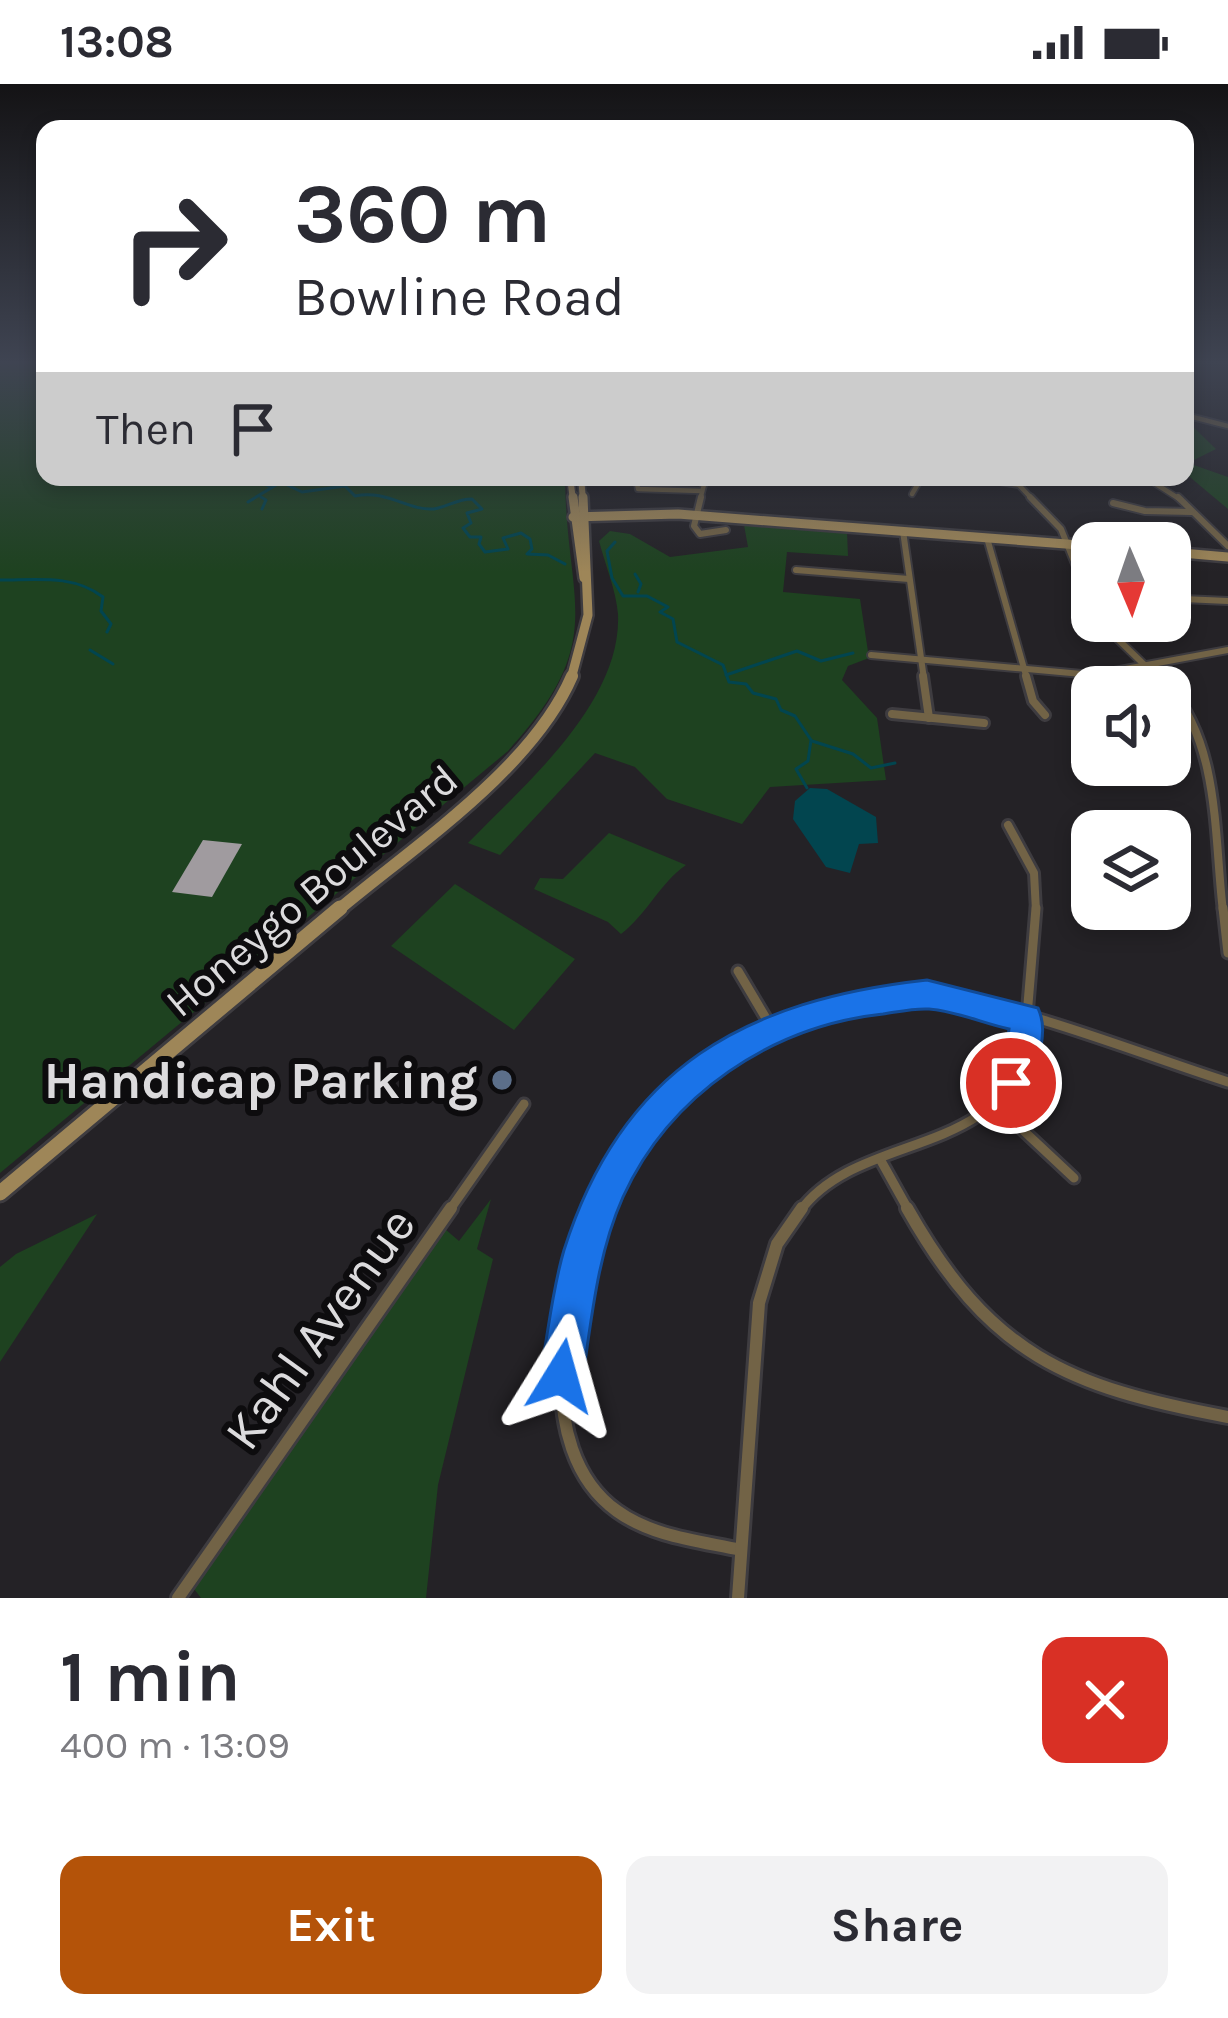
<!DOCTYPE html>
<meta charset="utf-8">
<style>
:root{--surface:#fff;--page:#f2f2f3;--text:#2b2b33;--muted:#7c7c81;--accent:#b45309}
body{margin:0;font-family:Karla,sans-serif;background:var(--page);color:var(--text);height:100vh;display:flex;flex-direction:column;font-size:45px;white-space:nowrap}
*{box-sizing:border-box;margin:0}
p{font-size:39px;color:var(--muted)}
.icon{flex:none;width:66px;height:66px;fill:none;stroke:currentColor;stroke-width:2;stroke-linecap:round;stroke-linejoin:round}
.map{position:relative;height:1514px;overflow:hidden}
.details{display:flex;flex-direction:column;background:var(--surface);flex:1}
.details>*{flex:none}
.guide{position:absolute;left:36px;top:36px;width:1158px;height:366px;border-radius:24px;box-shadow:0 6px 18px #0003;background:#fff;color:var(--text);overflow:hidden}
.needle{width:78px;rotate:178deg}
.controls{position:absolute;left:1071px;top:438px;display:grid;gap:24px}
.controls a{display:grid;place-items:center;width:120px;height:120px;border-radius:24px;background:var(--surface);box-shadow:0 6px 18px #0003;font-size:60px}
.pin{position:absolute;display:grid;place-items:center;width:102px;height:102px;color:#fff;margin:-51px;border:6px solid #fff;border-radius:50%;box-shadow:0 3px 12px #0007}
.me{position:absolute;width:132px;margin:-66px;rotate:8deg;stroke-linejoin:round;filter:drop-shadow(0 0 9px #0008)}
.turn{display:flex;align-items:center;gap:42px;height:252px;padding:0 60px;font-size:54px}
.turn .icon{width:156px;height:156px;stroke-width:2.5}
.turn b{display:block;font-size:84px;line-height:102px}
.then{display:flex;align-items:center;height:114px;padding:0 60px;background:#0003;gap:24px;font-size:45px}
.round{display:grid;place-items:center;flex:none;width:126px;height:126px;border-radius:24px;background:var(--page)}
.head{display:flex;align-items:center;justify-content:space-between;height:204px;padding:0 60px}
h1{font-size:72px;font-weight:700;line-height:90px}
.cta{display:flex;gap:24px;margin-top:auto;padding:24px 60px}
.cta a{flex:1;height:138px;border-radius:24px;background:var(--accent);color:#fff;font-size:48px;font-weight:700;line-height:138px;text-align:center}
.cta a+a{background:var(--page);color:var(--text)}
.status{display:flex;justify-content:space-between;align-items:center;height:84px;padding:0 60px;background:var(--surface);direction:ltr}
.status svg{height:33px;fill:currentColor}
.map>svg:first-child{display:block}
.green{fill:#1e4220}
.water{fill:#02454f}
.lines{fill:none;stroke-linecap:round;stroke-linejoin:round}
.stream{stroke:#02454f;stroke-width:3}
.building{fill:#a09b9f}
.street-far4-casing{stroke:#3e3c40;stroke-width:8}
.street-far3-casing{stroke:#3e3c40;stroke-width:10}
.street-far2-casing{stroke:#3e3c40;stroke-width:14}
.street-far1-casing{stroke:#3e3c40;stroke-width:15}
.street-casing{stroke:#3e3c40;stroke-width:18}
.secondary-far3-casing{stroke:#3e3c40;stroke-width:9}
.secondary-far2-casing{stroke:#3e3c40;stroke-width:14}
.secondary-far1-casing{stroke:#3e3c40;stroke-width:18}
.secondary-casing{stroke:#3e3c40;stroke-width:21}
.street-far4{stroke:#726346;stroke-width:4.5}
.street-far3{stroke:#726346;stroke-width:6}
.street-far2{stroke:#726346;stroke-width:8}
.street-far1{stroke:#726346;stroke-width:9}
.street{stroke:#726346;stroke-width:12}
.secondary-far3{stroke:#9e8658;stroke-width:6}
.secondary-far2{stroke:#9e8658;stroke-width:9}
.secondary-far1{stroke:#9e8658;stroke-width:12}
.secondary{stroke:#9e8658;stroke-width:15}
.route{fill:#1a73e8;stroke:#114b97;stroke-width:3}
.service-dot{fill:#5c6f8a;stroke:#0d0c0e;stroke-width:4.5}
.labels{text-anchor:middle;stroke-width:12;stroke-linejoin:round;paint-order:stroke}
.street-label{font-size:42px;fill:#dcdbdd;stroke:#0d0c0e}
.near-poi-label{font-size:51px;font-weight:bold;fill:#dcdbdd;stroke:#0d0c0e;text-anchor:end}
.near-street-label{font-size:51px;fill:#dcdbdd;stroke:#0d0c0e}
</style>
<div class="status"><b>13:08</b><svg viewBox="0 0 49 12"><path d="M0 12V9h3v3zM5 12V6h3v6zM10 12V3h3v9zM15 12V0h3v12zM26 1h20v11H26zM47 4h2v5h-2z"/></svg></div>
<div class="map">
<svg width="1228" height="1514" viewBox="0 0 1228 1514">
<rect width="100%" height="100%" fill="#242226"/>
<g class="green">
<path d="M0,276h45v117h520c1,129 45,162 -57,274l-508,422z"/>
<path d="M1185,335l31,30 -28,14 40,14v32l-43,-36z"/>
<path d="M744,441l103,7 1,24 -61,-4 -4,40 77,7 9,59 -21,8 -6,14 35,38 9,62 -116,7 -28,37 -75,-25 -32,-32 -40,-14 -95,102 -32,-12c56,-58 154,-140 150,-229 -2,-24 -13,-50 -19,-73l11,-10 20,3 40,23 78,-10z"/>
<path d="M609,749l77,32c-26,18 -39,49 -65,69l-13,-12 -74,-33 6,-11 23,1z"/>
<path d="M455,800l120,75 -61,71 -123,-84z"/>
<path d="M491,1115l-14,50 16,10 -55,226 -12,113h-225l-10,-13 254,-356 14,12z"/>
<path d="M97,1130l-97,148v-95l16,-13z"/>
</g>
<path class="water" d="M810,704l17,1 49,28 2,26 -19,1 -9,29 -24,-6 -33,-48 2,-18z"/>
<g class="lines">
<g class="stream">
<path d="M5,276l12,2"/>
<path d="M17,276l28,4"/>
<path d="M264,393h8"/>
<path d="M269,402l-7,-3 15,-6"/>
<path d="M261,413l5,3 -4,9"/>
<path d="M248,418l33,-20 21,10 43,-6 10,10c31,-7 53,15 79,13 14,-2 22,-10 38,-10l10,10 -15,4 4,10 -8,5 7,9h11l-2,7 6,8 23,-3 -5,-11 18,-5 9,6 2,10 -5,5 21,1 17,9"/>
<path d="M615,458l-8,9 5,27 11,18h24l21,11 -8,5 13,7 4,23 46,23 6,17 17,2 7,9 23,6 5,11 14,6 16,24 -3,21 -12,8 11,19"/>
<path d="M635,490l6,10 -3,8"/>
<path d="M0,496c36,0 73,-6 103,17l-2,14 10,13 -4,8"/>
<path d="M90,566l23,14"/>
<path d="M726,591l71,-24 24,10 32,-8"/>
<path d="M812,657l41,13 18,14 24,-5"/>
</g>
</g>
<path class="building" d="M203,756l39,4 -30,53 -40,-5z"/>
<g class="lines">
<defs>
<g id="street-far4">
<path d="M1185,331l43,11"/>
<path d="M636,393l2,12 64,2"/>
<path d="M970,393l49,8"/>
<path d="M1021,393l-2,8 14,15"/>
<path d="M1145,393l36,23"/>
<path d="M912,410l10,-17"/>
<path d="M700,416l6,-23"/>
</g>
<g id="street-far3">
<path d="M701,413l-7,29 6,8 26,-4"/>
<path d="M1030,413l31,32 31,77"/>
<path d="M1178,413l50,49"/>
<path d="M1113,419l32,8 47,1"/>
<path d="M903,447l21,148"/>
<path d="M987,454l40,141"/>
<path d="M796,486l113,9"/>
<path d="M1183,515l45,2"/>
<path d="M1099,537l60,58"/>
<path d="M871,571l222,20 135,-25"/>
</g>
<g id="street-far2">
<path d="M923,592l6,42"/>
<path d="M1026,592l7,25 12,14"/>
<path d="M1156,592l12,11"/>
<path d="M1170,605c50,57 44,149 53,222"/>
<path d="M892,630l92,9"/>
<path d="M1008,741l26,48 2,38"/>
</g>
<g id="street-far1">
<path d="M1223,824l5,45"/>
<path d="M738,887l35,59"/>
<path d="M994,1019l80,75"/>
<path d="M880,1075l29,52"/>
<path d="M449,1127l75,-107"/>
<path d="M600,1127c25,-49 51,-97 92,-135 59,-54 168,-90 247,-80 89,12 201,58 289,86"/>
<path d="M800,1127c57,-78 196,-53 224,-159l12,-144"/>
</g>
<g id="street">
<path d="M602,1124c-41,81 -72,241 15,303 36,26 83,30 124,39"/>
<path d="M907,1124c83,147 160,179 321,209"/>
<path d="M178,1514l273,-390"/>
<path d="M738,1514l21,-295 18,-59 25,-36"/>
</g>
<g id="secondary-far3">
<path d="M570,393l3,23"/>
<path d="M581,393l2,23"/>
</g>
<g id="secondary-far2">
<path d="M573,413l11,81"/>
<path d="M573,433l105,-3 414,32"/>
<path d="M1170,468l58,5"/>
<path d="M571,595l17,-64 -5,-118"/>
</g>
<path id="secondary-far1" d="M337,827c76,-64 195,-142 235,-235"/>
<path id="secondary" d="M0,1109l340,-285"/>
</defs>
<use href="#street-far4" class="street-far4-casing"/>
<use href="#street-far3" class="street-far3-casing"/>
<use href="#street-far2" class="street-far2-casing"/>
<use href="#street-far1" class="street-far1-casing"/>
<use href="#street" class="street-casing"/>
<use href="#secondary-far3" class="secondary-far3-casing"/>
<use href="#secondary-far2" class="secondary-far2-casing"/>
<use href="#secondary-far1" class="secondary-far1-casing"/>
<use href="#secondary" class="secondary-casing"/>
<use href="#street-far4" class="street-far4"/>
<use href="#street-far3" class="street-far3"/>
<use href="#street-far2" class="street-far2"/>
<use href="#street-far1" class="street-far1"/>
<use href="#street" class="street"/>
<use href="#secondary-far3" class="secondary-far3"/>
<use href="#secondary-far2" class="secondary-far2"/>
<use href="#secondary-far1" class="secondary-far1"/>
<use href="#secondary" class="secondary"/>
</g>
<linearGradient id="sky" x2="0" y2="1"><stop stop-color="#141315"/><stop offset="0.57" stop-color="#3f4452"/><stop offset="1" stop-color="#3f4452" stop-opacity="0"/></linearGradient>
<rect width="1228" height="488" fill="url(#sky)"/>
<path class="route" d="M927,896l111,28c13,28 -4,61 -15,87l-12,4 -12,-4 -5,-12 11,-25 4,-29c-26,-6 -54,-18 -80,-20 -15,-1 -32,3 -46,5 -111,12 -213,80 -260,183 -25,56 -31,118 -40,179l-7,15 -15,6 -15,-6 -6,-15c8,-41 12,-86 24,-126 58,-183 182,-250 363,-270z"/>
<circle class="service-dot" cx="502" cy="996" r="12"/>
<g class="labels">
<g class="street-label">
<text transform="translate(311 806) rotate(-40)" y="15">Honeygo Boulevard</text>
</g>
<g class="near-poi-label">
<text x="478" y="1014">Handicap Parking</text>
</g>
<g class="near-street-label">
<text transform="translate(319 1244) rotate(-54)" y="18">Kahl Avenue</text>
</g>
</g>
</svg>
<div class="controls">
<a><svg class="needle" viewBox="-14 -14 28 28"><path d="M0-13l5 13h-10z" fill="#e53935"/><path d="M0 13l5-13h-10z" fill="#7c7c81"/></svg></a>
<a><svg class="icon" aria-label="sound" viewBox="0 0 24 24"><path d="M4 9h4l5-4v14l-5-4H4zM17 9q2 3 0 6"/></svg></a>
<a><svg class="icon" aria-label="layers" viewBox="0 0 24 24"><path d="M12 4l9 5-9 5-9-5zM3 14l9 5 9-5"/></svg></a>
</div>
<div class="pin" style="left:1011px;top:999px;background:#d93025"><svg class="icon" aria-label="arrive" viewBox="0 0 24 24"><path d="M6 21V4h12l-3 4 3 4H6"/></svg></div>
<svg class="me" style="left:561px;top:1292px" viewBox="-20 -20 40 40"><path d="M0-17L14 15 0 8-14 15z" fill="#1a73e8" stroke="#fff" stroke-width="4"/></svg>
<div class="guide">
<div class="turn"><svg class="icon" aria-label="right" viewBox="0 0 24 24"><path d="M7 20v-9h11M14 6l5 5-5 5"/></svg><div><b>360 m</b>Bowline Road</div></div>
<div class="then">Then<svg class="icon" aria-label="arrive" viewBox="0 0 24 24"><path d="M6 21V4h12l-3 4 3 4H6"/></svg></div>
</div>
</div>
<section class="details">
<div class="head"><div><h1>1 min</h1><p>400 m · 13:09</p></div><a class="round" style="background:#d93025;color:#fff"><svg class="icon" aria-label="close" viewBox="0 0 24 24"><path d="M6 6l12 12M18 6L6 18"/></svg></a></div>
<div class="cta"><a>Exit</a><a>Share</a></div>
</section>
